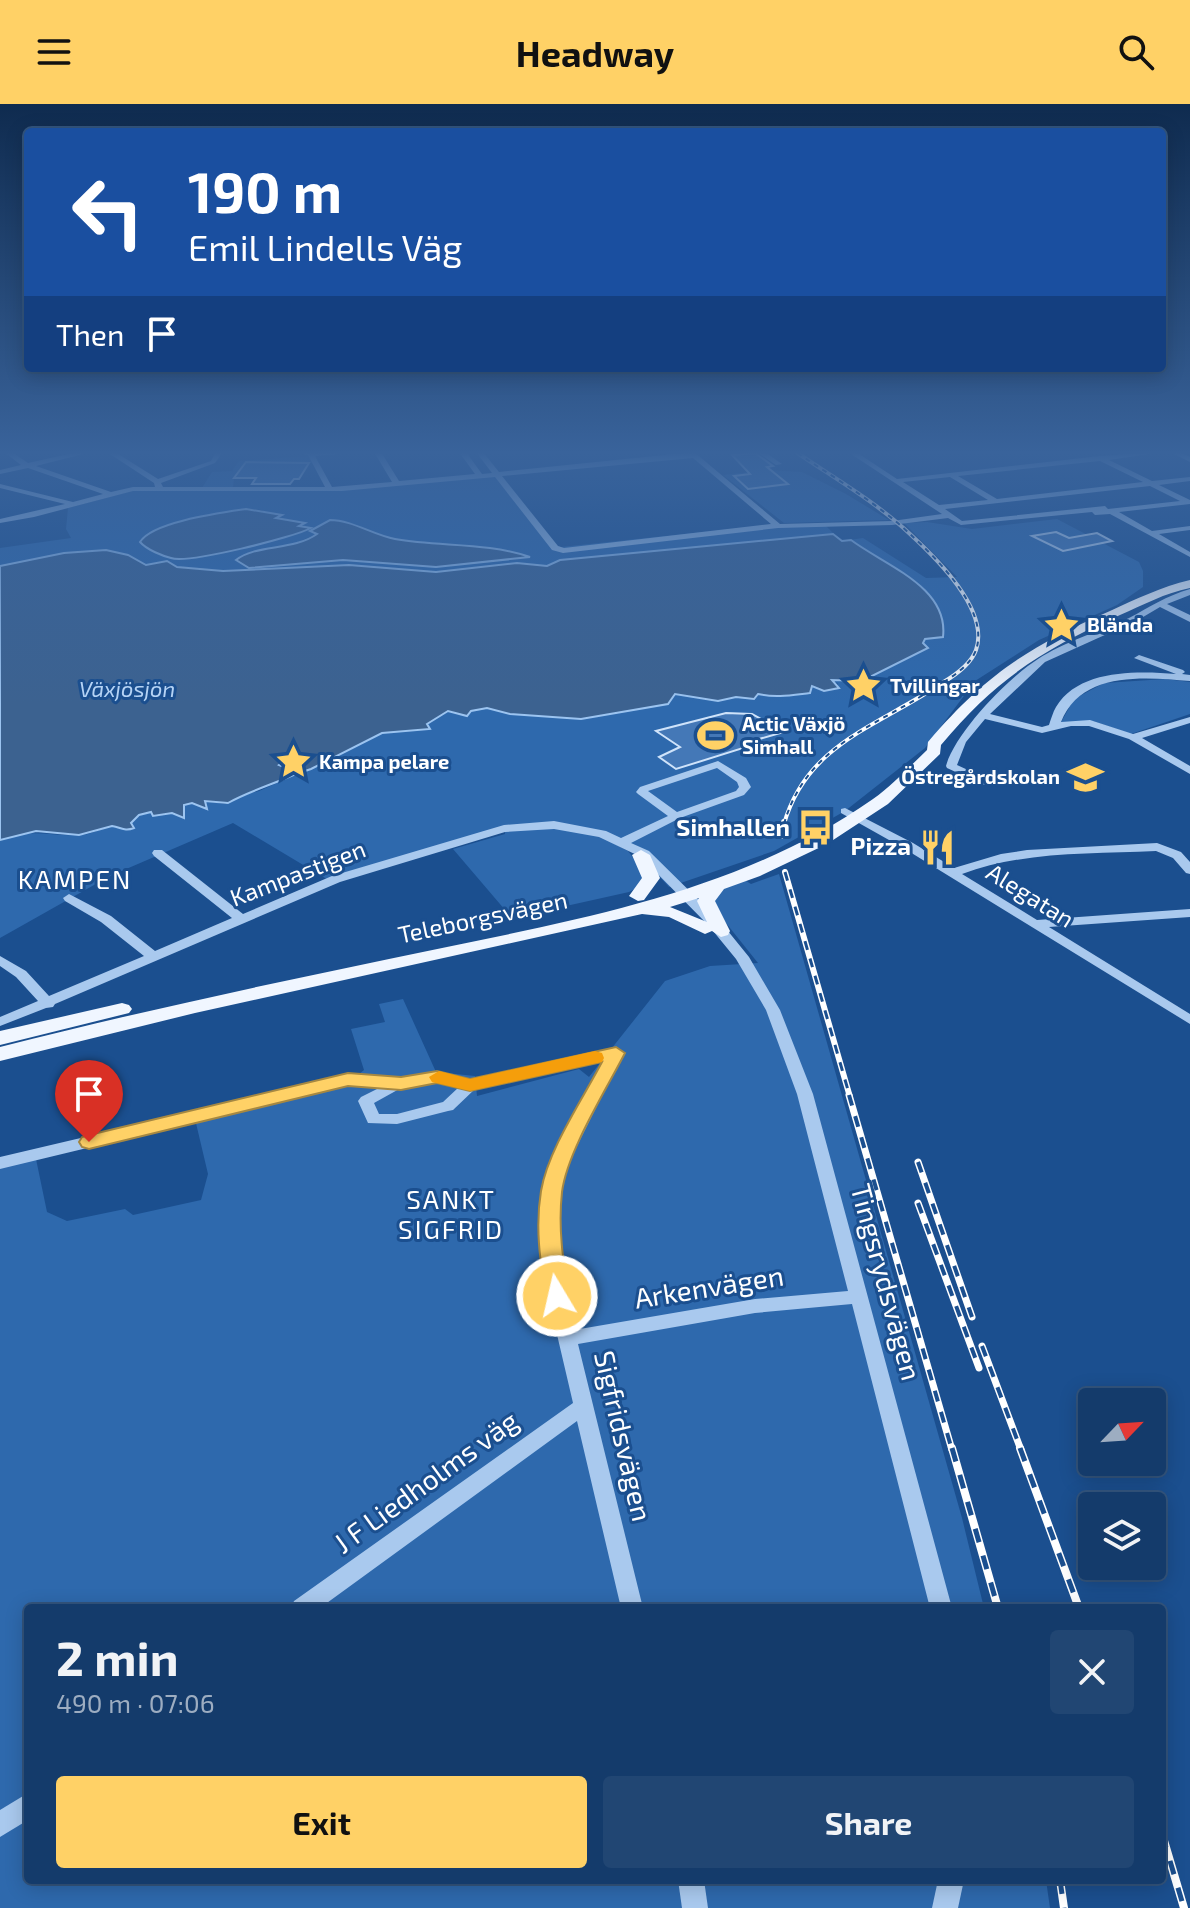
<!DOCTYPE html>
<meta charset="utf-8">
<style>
:root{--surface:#143b6b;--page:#214673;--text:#f1f3f6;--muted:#9dadc1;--line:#33557e;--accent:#ffd166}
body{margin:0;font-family:"Exo 2",sans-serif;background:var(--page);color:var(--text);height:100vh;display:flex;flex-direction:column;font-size:30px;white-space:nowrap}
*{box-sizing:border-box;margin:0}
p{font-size:26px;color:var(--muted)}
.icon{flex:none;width:44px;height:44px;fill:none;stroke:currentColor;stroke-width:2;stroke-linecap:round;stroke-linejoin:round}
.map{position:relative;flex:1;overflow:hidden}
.sheet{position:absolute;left:24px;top:1500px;width:1142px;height:280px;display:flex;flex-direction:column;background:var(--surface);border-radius:8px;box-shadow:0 4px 20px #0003,0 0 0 2px var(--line)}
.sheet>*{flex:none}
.hud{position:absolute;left:24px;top:24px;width:1142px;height:244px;border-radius:8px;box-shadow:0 4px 20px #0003,0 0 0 2px var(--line);background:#1a4fa0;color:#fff;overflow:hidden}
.needle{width:52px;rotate:65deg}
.tools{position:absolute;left:1078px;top:1284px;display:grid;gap:16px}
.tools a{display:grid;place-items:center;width:88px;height:88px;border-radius:8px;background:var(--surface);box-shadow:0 4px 20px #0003,0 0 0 2px var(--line);font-size:40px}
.pin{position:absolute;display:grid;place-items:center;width:68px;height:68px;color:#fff;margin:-82px -34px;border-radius:50% 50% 50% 0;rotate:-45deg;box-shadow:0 0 8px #0007}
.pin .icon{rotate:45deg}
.me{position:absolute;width:88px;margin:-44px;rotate:351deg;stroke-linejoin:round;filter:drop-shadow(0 0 6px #0008)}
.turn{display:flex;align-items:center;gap:28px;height:168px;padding:0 32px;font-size:36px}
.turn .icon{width:104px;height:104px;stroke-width:2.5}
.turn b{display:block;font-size:56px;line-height:68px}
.then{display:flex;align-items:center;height:76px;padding:0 32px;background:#0003;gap:16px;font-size:30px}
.round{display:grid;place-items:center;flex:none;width:84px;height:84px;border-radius:8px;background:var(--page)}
.summary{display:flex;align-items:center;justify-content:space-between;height:136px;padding:0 32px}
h1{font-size:48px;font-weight:700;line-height:60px}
.primary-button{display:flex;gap:16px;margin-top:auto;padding:16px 32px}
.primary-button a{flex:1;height:92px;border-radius:8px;background:var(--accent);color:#111;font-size:32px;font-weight:700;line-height:92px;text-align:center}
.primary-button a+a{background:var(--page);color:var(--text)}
header{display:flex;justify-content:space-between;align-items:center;height:104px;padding:0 32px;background:var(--accent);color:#111;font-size:36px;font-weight:700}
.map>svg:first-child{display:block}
.green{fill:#2e69ad;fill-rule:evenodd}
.water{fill:#3c6290;stroke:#9cc4f0;stroke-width:2}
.building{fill:#4478b7;stroke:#cfe3fa;stroke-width:2}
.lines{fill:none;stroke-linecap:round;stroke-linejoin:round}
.minor{fill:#a9c9ee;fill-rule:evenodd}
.major{fill:#f0f6ff;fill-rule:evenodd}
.rail-far3-casing{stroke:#fff;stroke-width:4}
.rail-far2-casing{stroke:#fff;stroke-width:6}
.rail-far1-casing{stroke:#fff;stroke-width:7}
.rail-casing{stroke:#fff;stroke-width:8}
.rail-far3{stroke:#1b4f8f;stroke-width:2;stroke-dasharray:5;stroke-linecap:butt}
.rail-far2{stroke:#1b4f8f;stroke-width:3;stroke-dasharray:9;stroke-linecap:butt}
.rail-far1{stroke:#1b4f8f;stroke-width:4;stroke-dasharray:11;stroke-linecap:butt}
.rail{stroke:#1b4f8f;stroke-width:5;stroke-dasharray:14;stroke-linecap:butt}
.route{fill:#ffd166;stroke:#a68842;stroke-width:2}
.slow{fill:#f59e0b}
.labels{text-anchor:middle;stroke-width:6;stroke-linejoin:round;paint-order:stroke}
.far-poi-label{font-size:20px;font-weight:bold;fill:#fff;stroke:#1b4f8f;text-anchor:start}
.far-water-label{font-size:22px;font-style:italic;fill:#b5d3f5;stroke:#1b4f8f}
.poi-label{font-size:24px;font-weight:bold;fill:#fff;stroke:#1b4f8f;text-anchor:end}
.street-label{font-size:24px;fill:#fff;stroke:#1b4f8f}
.neighbourhood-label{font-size:26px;letter-spacing:2px;fill:#fff;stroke:#1b4f8f}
.near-street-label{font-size:28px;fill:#fff;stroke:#1b4f8f}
</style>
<header><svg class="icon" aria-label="menu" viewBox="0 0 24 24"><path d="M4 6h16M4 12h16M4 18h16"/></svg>Headway<svg class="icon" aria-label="search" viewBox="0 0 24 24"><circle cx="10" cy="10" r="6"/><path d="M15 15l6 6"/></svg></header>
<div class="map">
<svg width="1190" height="1804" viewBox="0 0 1190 1804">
<rect width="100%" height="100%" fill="#1b4f8f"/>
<g class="green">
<path d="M312,352l3,7 -69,-1 -12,16 -1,10 95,1 172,-14 55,70 6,2 199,-21h66l8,8 -274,26 -13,6 -30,-3 -81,9 -87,-7 -126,6 -46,-4 -9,-6 -22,4 -18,-10 -28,-4 -36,2 -64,13v-18l71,-10 -5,-9 2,-21 71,-19 63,-1 10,-16 20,-1 7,-10zM246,405l16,1 2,4 9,1 3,4 34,10c-17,8 -121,34 -138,29 -10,-2 -24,-8 -32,-16 12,-20 80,-30 106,-33zM330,416c23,0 43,16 66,19 45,7 88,6 131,19l-91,9 -93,-7 -54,5 -6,-17 34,-14 -6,-3z"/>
<path d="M767,366l35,2 44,22 43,26 -105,3 -61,-48z"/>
<path d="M1057,415l82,43 4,9v16l-26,18 -78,35 -64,41 -50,67 -80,63 -71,40 -105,36 -29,-32 -44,-21 32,17 15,19 -1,15 -13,7 -117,26 -59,-69 52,-15v-3l14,-5 -189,55 -97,-58 -123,53 -110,62v-98c31,-13 52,-3 80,-5 11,0 20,-7 31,-8 10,-1 10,4 23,0l-3,-4c7,-7 12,-10 23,-11l-1,4 19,-3 12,4v-12l8,-2 14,6 -1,-8 20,3 9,-7 25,-6 38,-17 -19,-9 10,-7h14l4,4 -1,9 6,-2 71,-36 45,-4v-5l21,-13 19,5 4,-5 16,-3 23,6 71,5 87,-15 5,-10 46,7 17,-4 18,2 4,-5c17,3 32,1 50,-1l4,-7 12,5 12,-2 2,-5 -5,-4 29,1 65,-33 -4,-6 2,-3 17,-2 -11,-40 -7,-7 -27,-22 -48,-28 14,-2 63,40 31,-1 -53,-54 23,-1 45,7z"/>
<path d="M1165,575l25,3v32l-59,20 -38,-13 -33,3 14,-25 30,-16z"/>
<path d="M779,770l183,644 22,90h-956v272h1018l4,28h-1050v-740l36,-9 11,53 20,9 58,-12 8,6 68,-15 7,-26 -13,-55 154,-37 15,-12 -13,-41 34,-7 -6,-18 24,-5 33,73 39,4 2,20 102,-27 10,8 76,-96 45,-15 48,-3 -44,-55 -1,-17 30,-12 8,5z"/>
</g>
<g class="water">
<path d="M246,405l36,6 -6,3 29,5 -6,3 12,2c-16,9 -123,36 -140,30 -8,-2 -24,-8 -31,-16 12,-20 79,-29 106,-33z"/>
<path d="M330,416c22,0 43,15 65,19 45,8 92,3 135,18l-94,10 -93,-7 -94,8 -13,-8c20,-16 57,-9 81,-26l-7,-3z"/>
<path d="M833,430l9,7 9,-1c35,26 98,47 92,97l-18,2 -2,4 5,5 -66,33 -30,-1 7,8 -15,3 -12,-5 -2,7c-18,2 -34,5 -52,1l-4,5 -18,-2 -18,4 -43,-7 -7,10 -87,15 -71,-5 -23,-6 -16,3 -4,5 -19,-5 -21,13 3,5 -48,4 -71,36 -6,2 -4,-4 5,-5 -4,-4h-14l-9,7 19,8c-24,11 -51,19 -70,30l-23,-2 2,8 -15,-6 -8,2v13l-12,-5 -19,3 -2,-4 -12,3 -8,8 3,5c-10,4 -13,-1 -22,-2l-33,9 -43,-4 -36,9v-274l64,-13 42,-3 22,5 18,10 21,-4 10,6 46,4 126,-6 87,7 81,-9 30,3 13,-6z"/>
</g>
<g class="building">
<path d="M755,349l18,13 -6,1 21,17 -40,5 -14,-13 16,-2 -18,-19z"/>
<path d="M246,358l63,1 -10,16h-5l-4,5h-38l4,-6h-22z"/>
<path d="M1056,428l13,6 28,-5 15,8 -49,10 -31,-15z"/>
<path d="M726,609l26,1 32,18 -32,9 4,3 -80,25 -17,-12 21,-10 -24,-16z"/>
</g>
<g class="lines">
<g class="minor">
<path d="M4,348h8l16,11 50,-11h13l-55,14 75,26 22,-5h22l-1,-4 -47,-31h8l43,27 53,-18 5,-9h7l-8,11 -54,20 2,4h162l-17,-32 -12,-3h63l-44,4 17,31 60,-5 -18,-30h7l18,29 76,-7 -16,-22h7l16,22 10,-1 -16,-21h7l16,20 195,-20 86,72 112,-3 50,-7 -94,-62h8l41,27 203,-23 62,-4 -53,8 43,21 38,-4v4l-31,4 31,15v4l-71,8 33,19 38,-5v4l-31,4 31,18v5l-80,-43 -15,1 -3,-3 -131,13 -13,-7 -56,7 -114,3 -215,25 -11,-3 -57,-73 -153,14h-209l-99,26 -34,6v-4l65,-15 -65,-16v-4l73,18 30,-8 -75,-26 -28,6v-4l21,-5zM693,354l78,66 -207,24 -6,-2 -56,-70zM1100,357l43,21 -146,17 -39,-23zM950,373l38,23 -49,5 -36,-23zM1150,382l30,15 -72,8 -3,-3 -143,15 -17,-12z"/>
<path d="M757,348h8l17,12 -6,1z"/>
<path d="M1170,348h9l11,5v5z"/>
<path d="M1190,485v6l-23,9 23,11v7l-30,-15 -22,13 -93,42 -55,52 52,13 7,-2c2,-6 4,-13 7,-18 23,-38 81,-36 120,-33l-42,-16 5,-3 44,15 2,2 -3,2 8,1v6c-46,-4 -109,-10 -129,41l29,-2 43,14 57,-17v6l-48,15 48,28v8l-61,-35 -40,-13h-18l-29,7 -57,-14 -19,23 -9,23 35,16v4h-8l-37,-17 -1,-2c9,-33 62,-88 92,-107 24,-16 64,-29 91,-41 21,-11 37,-22 61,-29z"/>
<path d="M718,657l28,17 5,9 -7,8 -64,23 -49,25 18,8 70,69 30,37 31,53 33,84 139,514h-22l-78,-304 -97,9 -177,31 65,264h-22l-44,-187 -257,187h-29l3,-7 279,-198 -25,-107 -8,-53 4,-52 6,-23 55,-108 -130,29 -22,21 -5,1 -51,13 -29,-1 -10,-22 3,-4 20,-10 -33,-2 -348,84v-12l348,-82 53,3 36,-6 33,8 146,-32 7,5 -57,115 -6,23 -2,52 8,53 8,34 181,-31 93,-8 -51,-197 -31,-84 -30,-51 -27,-33 -68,-69 -42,-20 -45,-8 -49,3 -165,50 -285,122 -2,3 -7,1 -46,18v-9l38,-16 -22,-24 -16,-11v-10l26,15 23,25 95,-40 -43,-34 -36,-21 -2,-3 6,-4 42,22 44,35 77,-33 -78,-62 -2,-3 2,-3h8l81,64 89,-38 172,-51 50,-4 52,10 15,7 47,-22 -30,-22 -2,-2 4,-5zM717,664l20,14 2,5 -3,4 -59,21 -29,-21zM437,978l22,5 -16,15 -46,12h-18l-5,-11 27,-15z"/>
<path d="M845,704l68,35 41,25 47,-14 26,-4 130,-7 24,9 9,10v12l-4,-1 -13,-15 -17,-7c-66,3 -132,0 -194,23l75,46 153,-11v8l-141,10 141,87v10l-285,-175 -64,-36v-4z"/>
<path d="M28,1689v27l-28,17v-27z"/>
<path d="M678,1776h26l4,28h-26z"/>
<path d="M938,1776h26l-6,28h-26z"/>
</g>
<g class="major">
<path d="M1190,476v8c-25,5 -47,17 -70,27 -78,35 -124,64 -179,130l-1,9 -52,50 -61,40 -67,32 -36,13 -9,12 15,30 -2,4 -7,2 -9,-6 -7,3 -36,-17 -27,-3 -447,99 -195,48v-14c129,-33 259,-61 389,-88 167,-36 341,-60 484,-160 20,-14 37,-33 54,-49l1,-8c57,-67 102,-96 182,-131 26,-12 51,-24 80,-31zM699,794l-2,3 10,21 -37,-15z"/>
<path d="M641,746l9,5 10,23 -16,22 -6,1 -9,-5 13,-18 -10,-23z"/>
<path d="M122,899l7,2 3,4 -3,4 -129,32v-14z"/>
</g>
<defs>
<path id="rail-far3" d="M784,720c23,-81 95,-98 158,-141 12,-7 29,-19 34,-33 14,-40 -40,-92 -66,-116 -34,-32 -76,-56 -114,-82"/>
<g id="rail-far2">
<path d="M781,732l3,-14"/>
<path d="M785,768l65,225"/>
</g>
<g id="rail-far1">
<path d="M849,991l103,355"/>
<path d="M918,1058l54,155"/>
<path d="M918,1099l61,165"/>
<path d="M982,1242l39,104"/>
</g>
<g id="rail">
<path d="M952,1344l46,160"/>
<path d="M1020,1344l59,160"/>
<path d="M1162,1730l22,74"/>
<path d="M1060,1776l4,28"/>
</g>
</defs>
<use href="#rail-far3" class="rail-far3-casing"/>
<use href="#rail-far2" class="rail-far2-casing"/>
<use href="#rail-far1" class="rail-far1-casing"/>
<use href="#rail" class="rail-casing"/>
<use href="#rail-far3" class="rail-far3"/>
<use href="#rail-far2" class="rail-far2"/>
<use href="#rail-far1" class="rail-far1"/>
<use href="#rail" class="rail"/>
</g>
<linearGradient id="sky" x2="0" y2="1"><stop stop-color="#0f2b4f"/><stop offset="0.58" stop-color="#39639b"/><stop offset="1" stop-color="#39639b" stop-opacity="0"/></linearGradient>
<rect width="1190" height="601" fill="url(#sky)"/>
<path class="route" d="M616,943l9,6c-19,37 -58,99 -63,139 -4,36 1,69 7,104l-4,6 -8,3 -8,-3 -3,-6c-6,-35 -11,-69 -5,-105 7,-41 41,-91 61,-129l-132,29 -33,-8 -36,7 -53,-4 -259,63 -7,-2 -3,-5 3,-5 7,-2 259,-62 53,4 36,-6 33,8z"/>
<path class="slow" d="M595,947l7,2 2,5 -2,4 -132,29 -38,-9 -3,-5 10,-6 31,8z"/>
<defs>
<symbol id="sight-bare" viewBox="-9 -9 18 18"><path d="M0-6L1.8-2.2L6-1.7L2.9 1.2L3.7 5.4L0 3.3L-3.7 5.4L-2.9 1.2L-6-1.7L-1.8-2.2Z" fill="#ffd166" stroke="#1b4f8f" stroke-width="2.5" paint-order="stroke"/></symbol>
<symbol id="stadium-bare" viewBox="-9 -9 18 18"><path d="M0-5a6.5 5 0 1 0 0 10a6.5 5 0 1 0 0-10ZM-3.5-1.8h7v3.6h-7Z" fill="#ffd166" stroke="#1b4f8f" stroke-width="2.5" paint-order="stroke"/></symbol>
<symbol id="school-bare" viewBox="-9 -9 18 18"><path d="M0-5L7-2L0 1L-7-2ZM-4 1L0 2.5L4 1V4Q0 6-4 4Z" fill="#ffd166" stroke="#1b4f8f" stroke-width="2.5" paint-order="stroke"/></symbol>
<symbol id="bus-bare" viewBox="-9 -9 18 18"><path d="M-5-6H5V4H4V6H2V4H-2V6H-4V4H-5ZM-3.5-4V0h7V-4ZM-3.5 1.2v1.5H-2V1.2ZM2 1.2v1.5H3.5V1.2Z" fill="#ffd166" stroke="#1b4f8f" stroke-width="2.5" paint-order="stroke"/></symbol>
<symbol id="restaurant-bare" viewBox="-9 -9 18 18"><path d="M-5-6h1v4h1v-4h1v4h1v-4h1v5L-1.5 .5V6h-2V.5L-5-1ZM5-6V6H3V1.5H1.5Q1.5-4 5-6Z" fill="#ffd166" stroke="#1b4f8f" stroke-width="2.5" paint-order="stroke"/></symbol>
</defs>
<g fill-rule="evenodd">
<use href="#sight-bare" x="1036" y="496" width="51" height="51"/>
<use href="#sight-bare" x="838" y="556" width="51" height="51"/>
<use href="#stadium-bare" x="690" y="606" width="51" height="51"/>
<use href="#sight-bare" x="268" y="632" width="51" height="51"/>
<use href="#school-bare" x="1060" y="648" width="51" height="51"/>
<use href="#bus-bare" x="790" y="698" width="51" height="51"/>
<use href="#restaurant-bare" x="912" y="718" width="51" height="51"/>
</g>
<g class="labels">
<g class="far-poi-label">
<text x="1087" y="528">Blända</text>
<text x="890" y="589">Tvillingar</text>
<text x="742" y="627">Actic Växjö<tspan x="742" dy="23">Simhall</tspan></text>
<text x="319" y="665">Kampa pelare</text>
<text x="1060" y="680" text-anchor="end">Östregårdskolan</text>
</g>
<g class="far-water-label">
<text x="127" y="593">Växjösjön</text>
</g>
<g class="poi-label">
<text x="790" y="732">Simhallen</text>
<text x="911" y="751">Pizza</text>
</g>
<g class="street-label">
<text transform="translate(298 770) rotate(-21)" y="8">Kampastigen</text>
<text transform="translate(1030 792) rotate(32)" y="8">Alegatan</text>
<text transform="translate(483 814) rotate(-12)" y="8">Teleborgsvägen</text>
</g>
<g class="neighbourhood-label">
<text x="75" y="785">KAMPEN</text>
<text x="451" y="1105">SANKT<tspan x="451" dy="30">SIGFRID</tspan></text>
</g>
<g class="near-street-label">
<text transform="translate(886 1178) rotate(75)" y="10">Tingsrydsvägen</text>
<text transform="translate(709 1183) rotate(-9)" y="10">Arkenvägen</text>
<text transform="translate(623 1332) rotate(77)" y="10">Sigfridsvägen</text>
<text transform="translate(426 1378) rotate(-36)" y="10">J F Liedholms väg</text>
</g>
</g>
</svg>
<div class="tools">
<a><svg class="needle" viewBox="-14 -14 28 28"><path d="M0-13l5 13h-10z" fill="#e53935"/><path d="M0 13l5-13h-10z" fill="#9dadc1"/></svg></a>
<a><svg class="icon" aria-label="layers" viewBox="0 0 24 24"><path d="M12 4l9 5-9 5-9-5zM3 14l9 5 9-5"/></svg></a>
</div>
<div class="pin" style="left:89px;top:1038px;background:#d93025"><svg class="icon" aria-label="arrive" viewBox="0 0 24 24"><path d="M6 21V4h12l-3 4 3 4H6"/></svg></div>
<svg class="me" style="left:557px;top:1192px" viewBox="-20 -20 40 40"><circle r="17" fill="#ffd166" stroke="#fff" stroke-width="3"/><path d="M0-11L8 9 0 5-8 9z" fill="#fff"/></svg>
<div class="hud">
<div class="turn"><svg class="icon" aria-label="left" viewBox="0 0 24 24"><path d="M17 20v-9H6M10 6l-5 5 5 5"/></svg><div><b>190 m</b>Emil Lindells Väg</div></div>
<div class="then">Then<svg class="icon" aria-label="arrive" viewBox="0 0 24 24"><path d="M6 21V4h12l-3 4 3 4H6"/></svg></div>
</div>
<section class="sheet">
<div class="summary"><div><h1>2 min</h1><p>490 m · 07:06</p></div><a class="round"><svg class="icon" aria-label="close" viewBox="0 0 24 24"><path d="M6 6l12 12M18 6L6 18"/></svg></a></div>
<div class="primary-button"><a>Exit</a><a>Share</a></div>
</section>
</div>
